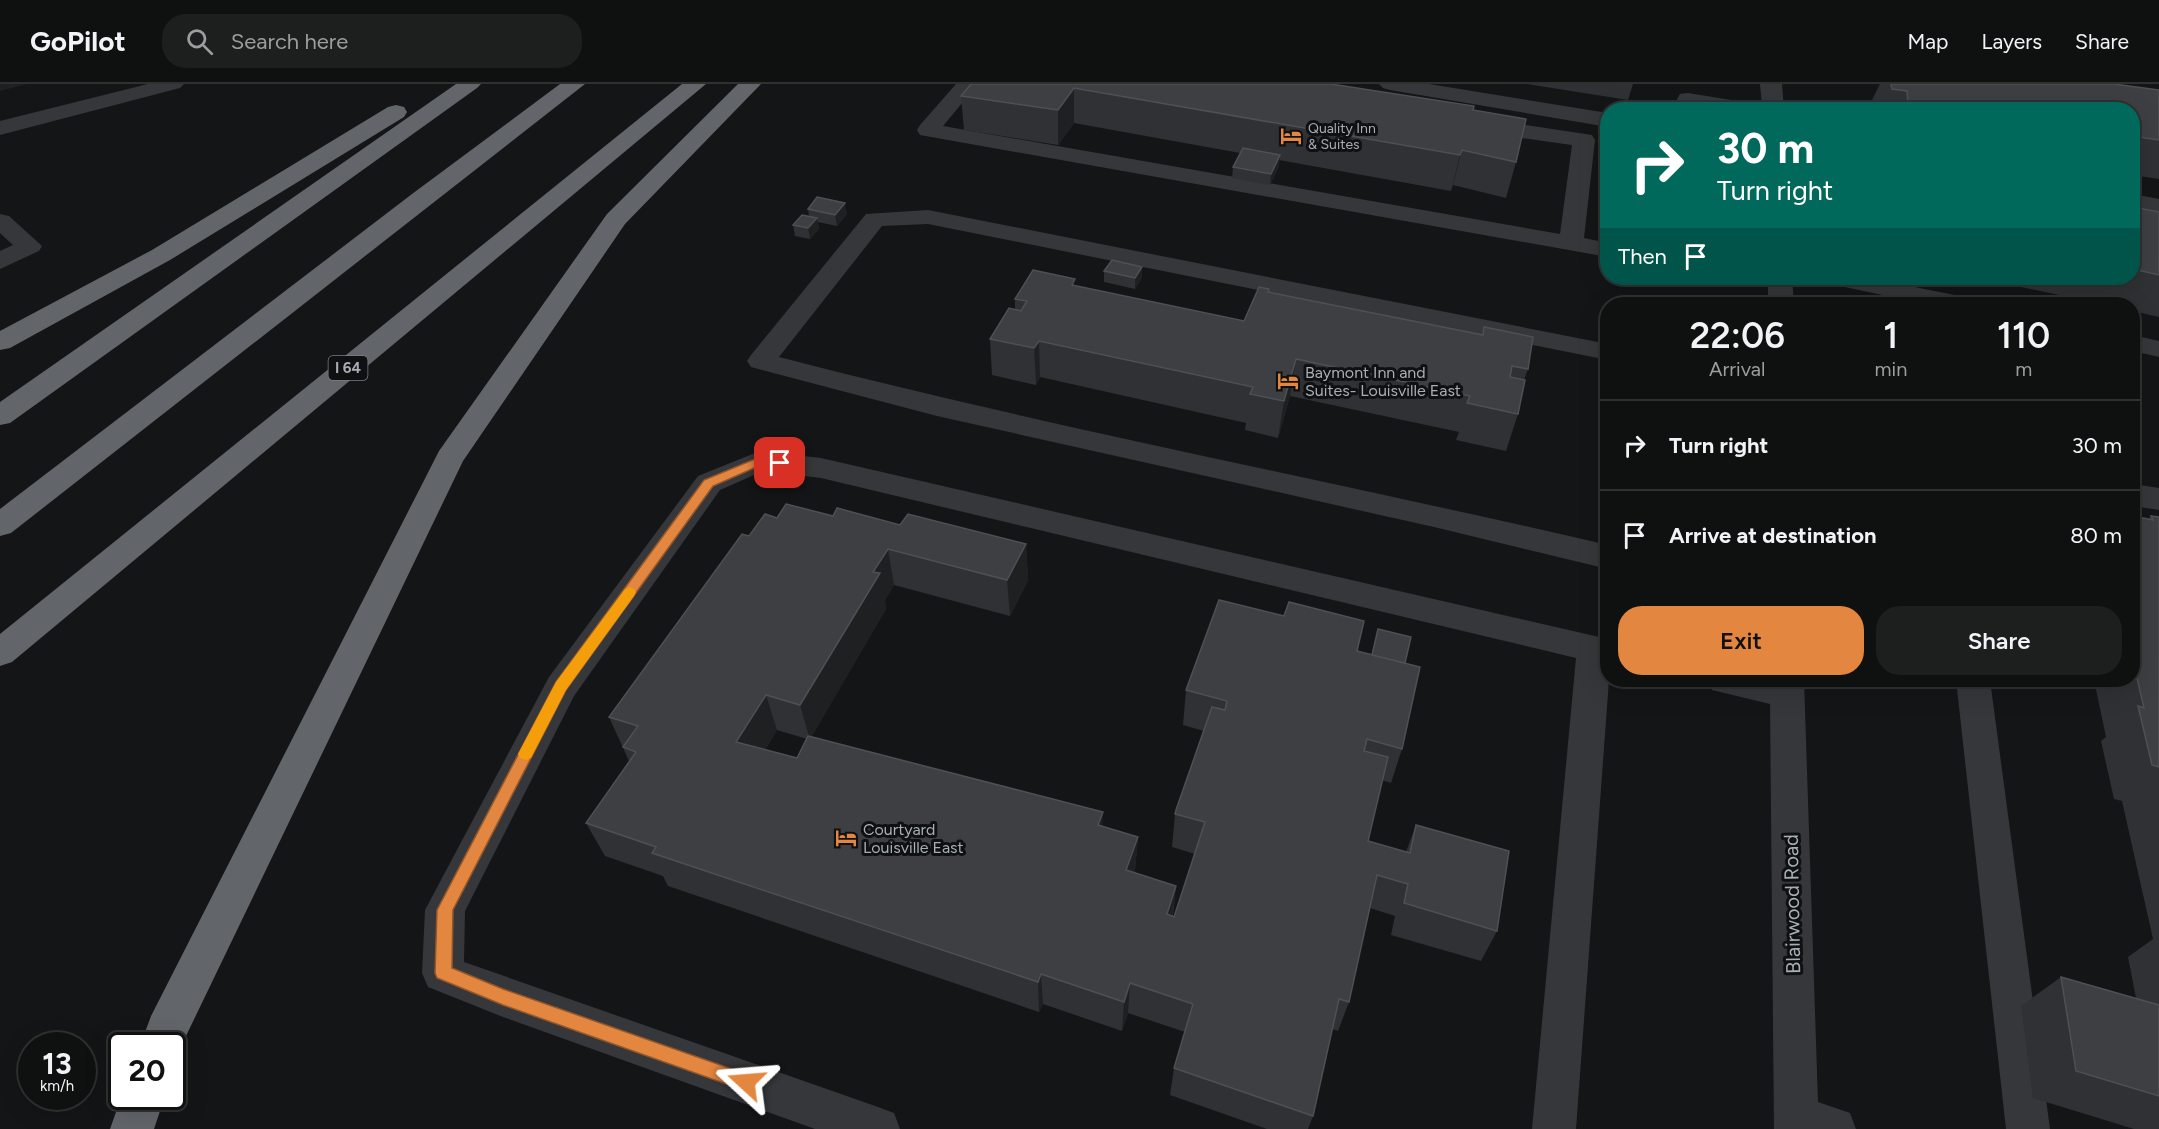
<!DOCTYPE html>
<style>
:root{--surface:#0f1010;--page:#1d1e1e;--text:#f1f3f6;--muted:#9b9d9f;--line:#2f3030;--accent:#e3863f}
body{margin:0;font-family:Figtree,sans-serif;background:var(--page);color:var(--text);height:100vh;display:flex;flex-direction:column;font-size:22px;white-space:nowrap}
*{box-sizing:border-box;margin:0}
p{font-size:20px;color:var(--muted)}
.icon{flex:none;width:33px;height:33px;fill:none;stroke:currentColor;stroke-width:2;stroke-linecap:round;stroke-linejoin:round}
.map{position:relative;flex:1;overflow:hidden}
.details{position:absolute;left:1600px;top:213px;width:540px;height:390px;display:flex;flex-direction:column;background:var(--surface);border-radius:24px;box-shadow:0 6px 24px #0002,0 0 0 2px var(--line)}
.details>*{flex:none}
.banner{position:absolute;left:1600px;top:18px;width:540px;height:183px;border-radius:24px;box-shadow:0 6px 24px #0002,0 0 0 2px var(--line);background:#00695c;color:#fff;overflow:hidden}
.speed{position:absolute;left:18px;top:948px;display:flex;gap:12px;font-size:30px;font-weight:700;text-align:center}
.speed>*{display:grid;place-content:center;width:78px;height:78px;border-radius:50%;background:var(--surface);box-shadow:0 6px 24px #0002,0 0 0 2px var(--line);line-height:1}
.speed small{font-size:15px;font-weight:400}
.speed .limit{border:3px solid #111;border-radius:9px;background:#fff;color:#111}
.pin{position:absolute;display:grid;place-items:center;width:51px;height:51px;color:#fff;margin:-26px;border-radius:12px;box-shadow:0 3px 9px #0006}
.me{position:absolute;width:66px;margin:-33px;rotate:289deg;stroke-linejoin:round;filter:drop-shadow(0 0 4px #0008)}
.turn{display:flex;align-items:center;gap:21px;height:126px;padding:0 18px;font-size:27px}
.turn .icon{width:78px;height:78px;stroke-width:2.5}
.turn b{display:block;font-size:42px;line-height:51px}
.then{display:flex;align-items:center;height:57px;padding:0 18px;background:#0003;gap:12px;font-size:22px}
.eta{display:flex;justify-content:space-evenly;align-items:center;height:102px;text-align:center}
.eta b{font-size:36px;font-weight:600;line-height:42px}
.cta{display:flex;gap:12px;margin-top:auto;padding:12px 18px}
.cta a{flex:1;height:69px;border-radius:24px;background:var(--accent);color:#111;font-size:24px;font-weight:600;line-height:69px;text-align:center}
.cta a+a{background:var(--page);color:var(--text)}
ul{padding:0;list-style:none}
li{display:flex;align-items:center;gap:18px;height:90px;padding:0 18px;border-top:2px solid var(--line)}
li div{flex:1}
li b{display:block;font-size:22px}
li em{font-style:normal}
header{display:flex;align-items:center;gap:36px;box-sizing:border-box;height:84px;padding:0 30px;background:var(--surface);border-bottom:2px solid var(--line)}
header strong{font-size:28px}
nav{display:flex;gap:33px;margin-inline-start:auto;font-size:21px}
.search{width:420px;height:54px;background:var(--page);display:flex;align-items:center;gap:15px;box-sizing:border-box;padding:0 21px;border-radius:24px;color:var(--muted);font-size:22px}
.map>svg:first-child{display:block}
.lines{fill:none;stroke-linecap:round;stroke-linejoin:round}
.minor{fill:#36373a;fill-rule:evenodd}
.highway{fill:#62666b;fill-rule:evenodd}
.wall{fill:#303134;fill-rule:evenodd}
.shaded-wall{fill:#1f2022}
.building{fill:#3d3f42;stroke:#4d5054;stroke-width:1.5}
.route{fill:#e3863f;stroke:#945729;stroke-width:1.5}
.slow{fill:#f59e0b}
.labels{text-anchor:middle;stroke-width:6;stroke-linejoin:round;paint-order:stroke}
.far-poi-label{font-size:14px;fill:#a7aeb5;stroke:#0f1011;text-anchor:start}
.shield{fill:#0f1011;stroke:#797f84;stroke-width:1.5}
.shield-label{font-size:15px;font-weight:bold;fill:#a7aeb5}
.poi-label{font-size:16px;fill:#a7aeb5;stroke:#0f1011;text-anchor:start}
.near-street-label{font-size:20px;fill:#a7aeb5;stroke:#0f1011}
</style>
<header>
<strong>GoPilot</strong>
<div class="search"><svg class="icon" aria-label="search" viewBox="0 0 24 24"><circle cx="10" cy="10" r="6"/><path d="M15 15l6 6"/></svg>Search here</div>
<nav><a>Map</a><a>Layers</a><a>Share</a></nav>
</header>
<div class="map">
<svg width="2159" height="1045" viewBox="0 0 2159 1045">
<rect width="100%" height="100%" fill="#141516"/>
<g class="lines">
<g class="minor">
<path d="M148,0h36l-4,4 -180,47v-14z"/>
<path d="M956,0h22l-35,42 617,108 12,-89 -94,-13 -8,-2 -3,-5 3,-5 8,-2 114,17 3,5 -11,98 24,5v14l-688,-122 -3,-5 3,-5z"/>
<path d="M1379,0h50l179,29v14l-218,-37 -7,-2z"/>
<path d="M1760,0h22l2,26h-71l-33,-6 -3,-5 3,-5 8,-1 74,12z"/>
<path d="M2133,110l26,5v14l-26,-5z"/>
<path d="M928,126l680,134v16l-680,-136 -46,2 -103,131c274,71 553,124 829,188v24l-174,-42 -497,-111 -186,-49 -4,-6 4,-6 115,-141z"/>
<path d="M0,130l9,2 33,30 -3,5 -39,18v-18l13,-6 -13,-12z"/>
<path d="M1768,194h24l2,26h-26z"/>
<path d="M1822,194h48l99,20 4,6h-48l-99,-21z"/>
<path d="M2133,251l26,6v16l-26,-6z"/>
<path d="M760,367l61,7 787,181 1,41 -33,449h-44l44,-471 -755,-180 -58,-7 -43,19 -146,206 -109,215 -1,51 414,145 16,6 6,16h-85l-312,-112 -75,-30 -6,-14 3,-63 124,-233 149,-201z"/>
<path d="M2133,400l26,4v22l-26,-4z"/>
<path d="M1707,596h97l14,422 32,11 6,16h-82l-4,-425 -58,-14z"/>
<path d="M1956,596h34l60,449h-44z"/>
</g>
<g class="highway">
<path d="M456,0h25l-4,4 -467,335 -10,2v-23z"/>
<path d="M560,0h25l-574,449 -11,3v-27l412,-315z"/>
<path d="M682,0h24l-694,578 -12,4v-32z"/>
<path d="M738,0h23l-136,140 -162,237 -277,575 -10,25 -4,1v-16h-32l11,-30 288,-565 168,-237z"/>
<path d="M396,21l8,2 3,5 -3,5 -234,143 -160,88 -10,2v-19l152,-81 236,-143z"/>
<path d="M122,1011v1h43l-11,33h-44z"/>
</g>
</g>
<g class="wall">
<path d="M971,0h360l142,26 43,52 -10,36 -53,-13 -2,6 -172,-31v6l-9,19 -38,-7 1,-11 7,-14 -166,-30 -16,22 -94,-15 -3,-34z"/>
<path d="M1527,0h106l-5,16z"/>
<path d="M1880,0h234l45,6v89l-26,-4v-65h-260l-1,-10z"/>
<path d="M2133,123l26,5v105l-26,-6v-7h-31l-123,-26h154z"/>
<path d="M808,125l39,5 -10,12 -19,-4 1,7 -9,10 -15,-3 -2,-11 16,-9z"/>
<path d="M1142,183v11l-7,11 -31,-7v-11z"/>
<path d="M1075,202l169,35 24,-29 260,77 -4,11 -6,34 -12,37 -50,-11 3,-8 -169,-36 -12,42 -33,-8 1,-7 -206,-46 -4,8 -44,-10 -2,-36 25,-29v-11z"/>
<path d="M833,432l67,9 126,19 2,36 -18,36 -116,-31 -9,15 1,9 -75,128 327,100 -3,33 -1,3 42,13 -3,30 1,1 21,-63 -23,-7 3,-33 29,-83 -21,-6 3,-35 171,-39 15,4 6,-26 27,34 -3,86 -11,34 -9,-3 -14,61 38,11 10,-27 81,106 -16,30 -90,-26 4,-19 -25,-8 -21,94 -11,29 -6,-2 -19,87 -5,13h-41l-97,-34 4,-27 11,-36 -57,-19 -6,18 -79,-27 -4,8 -371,-126 -5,-10 -58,-20 -19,-33 43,-62 -20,-44 140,-181 28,-18zM777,646l30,9 -10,19 -32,-8z"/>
<path d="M2133,432l15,3 3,-3 8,1v612h-25l-101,-31 -12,-92 40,-29 75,21 -8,-41 25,-18 -31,-138 -8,-2 -13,-58 5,-4 -12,-57h39z"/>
</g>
<g class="shaded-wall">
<path d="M0,0h27l-27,7z"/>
<path d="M1074,4v35l-16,22v-35z"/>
<path d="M1462,66l-9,35 -2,6 9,-36z"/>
<path d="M1280,71l-1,11 -9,19 1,-11z"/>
<path d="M845,119l2,11 -10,12 -2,-11z"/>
<path d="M817,134l2,11 -9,10 -2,-11z"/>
<path d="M1142,183v11l-7,11v-11z"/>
<path d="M1039,257l1,36 -4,8 -2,-37z"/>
<path d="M1296,275l-6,37 -12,42 6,-37z"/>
<path d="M1026,460l2,36 -18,36 -3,-36z"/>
<path d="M888,465l6,36 -9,15 1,9 -76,131 -10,-35 73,-133z"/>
<path d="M766,611l11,35 -28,46 -13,-34z"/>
<path d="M1103,728l-1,33 -4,-20z"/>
<path d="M1138,753l-3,33 -11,32 2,-32z"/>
<path d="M1176,802l-4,32 -5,-4z"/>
<path d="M1041,890l2,30 -4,8 -1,-30z"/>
<path d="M1130,899l-2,30 -6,18 2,-29z"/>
</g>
<g class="building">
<path d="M971,0h360l143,22 -1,4 53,9 -10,43 -54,-12 -2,5 -386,-67 -16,22 -97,-14z"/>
<path d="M1891,0h223l45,6v50l-26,-4v-26h-181l-44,-7 -1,-12 -15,-2z"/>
<path d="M1243,64l37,7 -9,19 -38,-7z"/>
<path d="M817,113l28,6 -10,12 -27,-6z"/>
<path d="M2133,123l26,5v63l-26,-6z"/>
<path d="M802,131l15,3 -9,10 -15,-3z"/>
<path d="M1112,176l30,7 -7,11 -31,-7z"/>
<path d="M1033,186l42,9 -3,6 172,36 15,-34 10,2 -1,3 215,43 1,-8 49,10 -5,32 -16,-3 -2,11 15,3 -7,34 -51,-11 3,-7 -174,-37 -12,42 -34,-7 3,-7 -214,-46 -5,7 -44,-9 19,-31 12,3 6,-10 -12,-2z"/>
<path d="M786,420l47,12 4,-8 63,17 8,-11 118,30 -19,36 -119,-31 -15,23 7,1 -80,132 -34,-10 -30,47 61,16 11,-22 295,76 -5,13 40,12 -12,33 50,16 -9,28 7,3 31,-95 -30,-8 1,-4 36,-103 13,3 2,-9 -41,-11 33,-90 65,16 5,-14 75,19 -7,30 63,16 -18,82 -35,-10 -3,12 24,6 -20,84 42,12 6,-28 93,26 -12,80 -93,-28 4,-19 -31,-9 -28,127 -10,-3 -26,117 -139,-48 19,-64 -63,-21 -6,19 -83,-28 -3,8 -386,-129 4,-6 -70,-24 50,-71 -13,-5 15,-21 -29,-9 133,-183 7,2 16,-22 12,4z"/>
<path d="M2133,432l20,4 -2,-4 8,1v250l-7,-2 -14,-59 6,2 -11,-47z"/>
<path d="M1378,545l33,8 -6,26 -33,-8z"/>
<path d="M2061,893l98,28v91l-83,-25z"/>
</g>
<path class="route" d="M760,373l20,2 7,4 -7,4 -19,-2 -48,21 -147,204 -113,220 -1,58 51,21 249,87 3,6 -3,7 -6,2 -243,-86 -66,-27 -2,-5 2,-63 119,-228 148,-202z"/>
<path class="slow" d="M630,503l4,2 2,3 -2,4 -68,94 -35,68 -5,2 -6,-2 -2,-4 38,-72 69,-93z"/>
<defs>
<symbol id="hotel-bare" viewBox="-9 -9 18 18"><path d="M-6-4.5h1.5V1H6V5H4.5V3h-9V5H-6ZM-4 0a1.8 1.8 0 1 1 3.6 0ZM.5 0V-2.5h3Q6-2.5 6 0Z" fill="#e3863f" stroke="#0f1011" stroke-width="2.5" paint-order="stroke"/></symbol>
</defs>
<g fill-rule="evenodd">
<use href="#hotel-bare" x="1276" y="37" width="30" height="30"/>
<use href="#hotel-bare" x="1273" y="282" width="30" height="30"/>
<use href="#hotel-bare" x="831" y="739" width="30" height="30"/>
</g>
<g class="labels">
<g class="far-poi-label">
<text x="1308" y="49">Quality Inn<tspan x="1308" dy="16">&amp; Suites</tspan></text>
</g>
<rect class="shield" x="328.5" y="272" width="39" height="24" rx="4.5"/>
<g class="shield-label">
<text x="348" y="289">I 64</text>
</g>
<g class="poi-label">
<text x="1305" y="294">Baymont Inn and<tspan x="1305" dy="18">Suites- Louisville East</tspan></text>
<text x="863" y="751">Courtyard<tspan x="863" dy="18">Louisville East</tspan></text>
</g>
<g class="near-street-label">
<text transform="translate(1792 820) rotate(-91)" y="7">Blairwood Road</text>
</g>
</g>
</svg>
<div class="speed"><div>13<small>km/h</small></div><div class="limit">20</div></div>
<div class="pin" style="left:780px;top:379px;background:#d93025"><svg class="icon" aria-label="arrive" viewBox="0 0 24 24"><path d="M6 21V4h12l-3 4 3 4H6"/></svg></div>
<svg class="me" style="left:746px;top:998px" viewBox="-20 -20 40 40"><path d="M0-17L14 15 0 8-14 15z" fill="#e3863f" stroke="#fff" stroke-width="4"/></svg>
<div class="banner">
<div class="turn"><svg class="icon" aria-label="right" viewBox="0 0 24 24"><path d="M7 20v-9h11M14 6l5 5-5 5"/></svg><div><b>30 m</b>Turn right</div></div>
<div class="then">Then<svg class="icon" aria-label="arrive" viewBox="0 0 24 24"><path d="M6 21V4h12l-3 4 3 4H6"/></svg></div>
</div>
<section class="details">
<div class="eta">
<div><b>22:06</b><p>Arrival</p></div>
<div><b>1</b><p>min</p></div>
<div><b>110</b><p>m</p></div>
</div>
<ul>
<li><svg class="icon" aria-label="right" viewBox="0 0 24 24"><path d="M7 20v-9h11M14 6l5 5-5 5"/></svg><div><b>Turn right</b></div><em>30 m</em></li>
<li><svg class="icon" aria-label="arrive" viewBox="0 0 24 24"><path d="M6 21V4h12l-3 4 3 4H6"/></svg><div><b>Arrive at destination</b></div><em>80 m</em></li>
</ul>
<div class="cta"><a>Exit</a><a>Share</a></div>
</section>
</div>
